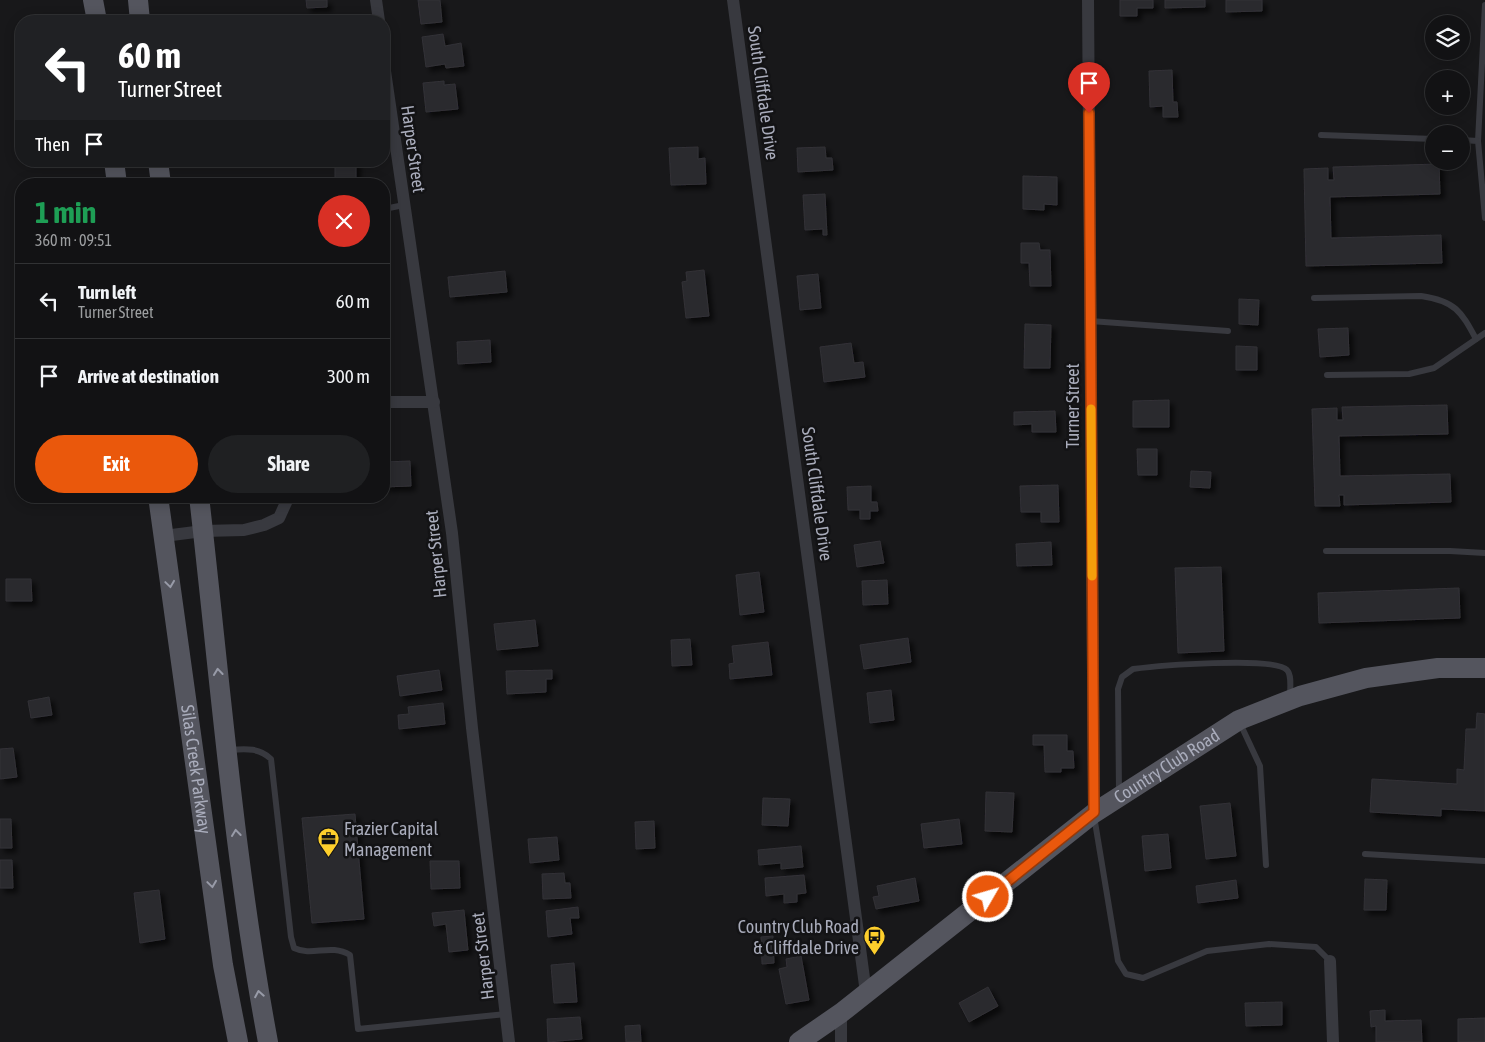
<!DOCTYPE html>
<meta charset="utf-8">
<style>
:root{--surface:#121214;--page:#1f2022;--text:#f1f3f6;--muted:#9c9ea0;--line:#313234;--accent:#ea580c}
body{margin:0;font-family:"Asap Condensed",sans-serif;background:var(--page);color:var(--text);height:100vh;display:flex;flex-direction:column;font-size:19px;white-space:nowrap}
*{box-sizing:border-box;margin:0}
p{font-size:16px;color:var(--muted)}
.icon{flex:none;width:28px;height:28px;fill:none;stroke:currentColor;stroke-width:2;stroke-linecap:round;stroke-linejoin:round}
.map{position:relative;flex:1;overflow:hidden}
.side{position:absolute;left:15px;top:178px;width:375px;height:325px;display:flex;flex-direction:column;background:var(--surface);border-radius:20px;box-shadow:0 2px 12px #0003,0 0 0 1px var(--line)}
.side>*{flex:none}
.banner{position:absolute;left:15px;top:15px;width:375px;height:152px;border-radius:20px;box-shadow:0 2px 12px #0003,0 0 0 1px var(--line);background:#202124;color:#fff;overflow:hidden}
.buttons{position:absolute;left:1425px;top:15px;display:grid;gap:10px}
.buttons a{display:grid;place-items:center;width:45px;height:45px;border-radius:50%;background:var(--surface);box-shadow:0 2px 12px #0003,0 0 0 1px var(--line);font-size:25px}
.pin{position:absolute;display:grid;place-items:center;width:42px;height:42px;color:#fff;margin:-51px -21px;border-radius:50% 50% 50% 0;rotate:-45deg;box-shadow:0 0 5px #0007}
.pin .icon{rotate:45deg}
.me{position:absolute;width:55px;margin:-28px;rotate:52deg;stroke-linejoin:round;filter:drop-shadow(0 0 4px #0008)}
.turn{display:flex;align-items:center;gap:18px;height:105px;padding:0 20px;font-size:22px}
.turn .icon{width:65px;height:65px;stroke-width:2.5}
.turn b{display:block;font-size:35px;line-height:42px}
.then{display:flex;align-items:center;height:48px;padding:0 20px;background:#0003;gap:10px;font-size:19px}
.round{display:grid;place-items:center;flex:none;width:52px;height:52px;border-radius:26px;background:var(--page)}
.headline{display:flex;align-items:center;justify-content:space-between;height:85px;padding:0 20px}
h1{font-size:30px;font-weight:700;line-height:38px;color:#1e9e55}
.cta{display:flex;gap:10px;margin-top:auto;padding:10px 20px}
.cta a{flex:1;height:58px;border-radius:30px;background:var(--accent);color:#fff;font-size:20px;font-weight:700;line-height:58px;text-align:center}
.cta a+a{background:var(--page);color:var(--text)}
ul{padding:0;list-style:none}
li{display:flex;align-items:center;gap:15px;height:75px;padding:0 20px;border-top:1px solid var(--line)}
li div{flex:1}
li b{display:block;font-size:19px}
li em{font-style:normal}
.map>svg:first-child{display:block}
.building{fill:#2b2b2e;stroke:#323136;filter:url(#shadow)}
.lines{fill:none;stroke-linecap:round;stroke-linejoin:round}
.service{stroke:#38393f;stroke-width:6}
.minor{stroke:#38393f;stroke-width:12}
.primary{stroke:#54555e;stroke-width:20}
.oneway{stroke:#989ba8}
.route-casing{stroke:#983908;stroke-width:12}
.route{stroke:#ea580c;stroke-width:9}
.slow{stroke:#f59e0b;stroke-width:9}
.labels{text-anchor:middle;stroke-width:5;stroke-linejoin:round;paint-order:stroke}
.street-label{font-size:18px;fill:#a9acbb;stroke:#131315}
.poi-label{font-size:18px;fill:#a9acbb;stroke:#131315;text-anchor:start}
</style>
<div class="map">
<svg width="1485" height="1042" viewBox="0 0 1485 1042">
<defs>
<filter id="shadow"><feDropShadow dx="4.5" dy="4.5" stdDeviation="2.5" flood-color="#0009"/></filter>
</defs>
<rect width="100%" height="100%" fill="#18181a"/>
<g class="building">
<path d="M306,0h21v7l-20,1z"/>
<path d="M418,0h22l2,22 -21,2z"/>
<path d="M1120,0h33v8h-16v8h-17z"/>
<path d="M1165,0h40v7l-40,1z"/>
<path d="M1226,0h36v11l-36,1z"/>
<path d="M443,34l2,12 16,-3 3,23 -18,2 -1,-4 -19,3 -4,-30z"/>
<path d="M1172,70l1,32h4l1,15h-15v-11l-13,1 -1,-36z"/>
<path d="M444,81v4l11,-1 3,25 -32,3 -3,-29z"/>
<path d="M698,147v12l7,-1 1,26 -35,1 -2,-37z"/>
<path d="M825,147l1,11h6l1,12 -35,2 -1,-24z"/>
<rect x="335" y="161" width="21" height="21"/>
<path d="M1439,164l1,30 -110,3 1,41 110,-3 1,28 -136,3 -2,-97 24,-1v12h6l-1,-13z"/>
<path d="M1023,176l34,1v28l-13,-1v6l-21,-1z"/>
<path d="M825,194l2,41h-4v-6l-18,1 -2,-35z"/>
<path d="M1021,243h18l1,7h10l1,36h-21l-1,-23h-8z"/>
<path d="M704,270l5,46 -23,2 -4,-36 5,-1 -1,-9z"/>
<path d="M505,271l2,21 -57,5 -2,-20z"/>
<path d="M818,274l3,34 -21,2 -3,-34z"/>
<path d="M1239,299l20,1 -1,25 -19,-1z"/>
<path d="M1025,324l26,1 -1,43h-26z"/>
<path d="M1348,328l1,27 -29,2 -2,-28z"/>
<path d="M490,340l1,22 -33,2 -1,-22z"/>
<path d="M851,343l3,20 9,-1 2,15 -41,5 -4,-35z"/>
<path d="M1236,346l21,1v23h-21z"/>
<path d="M1169,400v27h-36v-26z"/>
<path d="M1447,405l1,29 -109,2 1,40 110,-2 1,28 -107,3v-10h-5l1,11h-25l-3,-97 25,-1v12h6l-1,-13z"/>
<path d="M1055,411l1,21h-24v-8l-18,1v-13z"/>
<path d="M1137,449h20v26h-19z"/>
<path d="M410,461l1,25 -27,1v-25z"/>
<path d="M1191,471l20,1 -1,16 -20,-1z"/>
<path d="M1058,485l1,37h-18v-10h-20l-1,-26z"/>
<path d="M871,486v16h6l1,9h-8v8h-10v-9h-12l-1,-23z"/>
<path d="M880,541l4,22 -27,4 -3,-22z"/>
<path d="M1051,542l1,23 -35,1 -1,-22z"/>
<path d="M1221,567l3,84 -46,2 -3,-85z"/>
<path d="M759,572l5,40 -24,3 -4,-40z"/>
<path d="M6,579h25l1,22h-26z"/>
<path d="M887,580l1,24 -25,1 -1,-24z"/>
<path d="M1459,588l1,30 -141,5 -1,-30z"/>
<path d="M535,620l3,26 -41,4 -3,-26z"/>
<path d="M908,638l3,24 -47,7 -4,-24z"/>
<path d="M690,639l2,26 -20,1 -1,-26z"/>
<path d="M768,642l4,33 -42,4 -1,-15 5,-1 -2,-17z"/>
<path d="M439,670l3,20 -42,6 -3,-20z"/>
<path d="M552,670v9h-6v13l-39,2 -1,-23z"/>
<path d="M891,690l3,30 -24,3 -3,-30z"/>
<path d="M49,697l3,18 -21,3 -3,-17z"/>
<path d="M443,703l2,21 -46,5 -1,-14 11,-1 -1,-7z"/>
<path d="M1477,713l8,1v97l-44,-2v7l-71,-4 2,-33 85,5v-15l7,1 2,-41h10z"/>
<path d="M1033,735h34v16h6l1,17h-13v4h-16l-1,-27h-11z"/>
<path d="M13,748l4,29 -17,2v-30z"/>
<path d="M986,792l28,1 -2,39 -27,-1z"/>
<path d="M763,798l27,1 -2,27 -26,-1z"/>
<path d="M1230,803l6,53 -30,3 -6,-53z"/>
<path d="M355,814l9,105 -52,4 -10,-105z"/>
<path d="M0,819h11l1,29h-12z"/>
<path d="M959,819l3,25 -38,4 -3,-24z"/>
<path d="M654,821l1,27 -19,1 -1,-27z"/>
<path d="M1168,834l3,34 -26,3 -3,-35z"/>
<path d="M557,837l2,23 -29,3 -2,-24z"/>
<path d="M801,846l2,21 -22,2v-6l-22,2 -1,-15z"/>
<path d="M0,860h12l1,28h-13z"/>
<path d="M430,861h29l1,27 -29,1z"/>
<path d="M564,873l1,10h5l1,15 -28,1 -1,-25z"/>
<path d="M804,875l2,18 -9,1v8l-13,1v-9l-18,2 -1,-18z"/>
<path d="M915,878l4,23 -43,8 -3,-12 6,-1 -2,-10z"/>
<path d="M1365,879l22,1 -1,30h-22z"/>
<path d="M1236,880l2,18 -40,5 -2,-17z"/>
<path d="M159,890l6,49 -25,4 -6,-50z"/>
<path d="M578,907l1,11h-9l2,16 -24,3 -2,-26z"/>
<path d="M464,910l4,40 -19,2 -3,-28 -12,2 -2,-13z"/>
<path d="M773,936l1,27 -12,1 -1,-27z"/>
<path d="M801,956l8,44 -23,4 -7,-35 8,-2 -1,-8z"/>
<path d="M574,963l3,39 -23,1 -3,-38z"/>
<path d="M988,987l10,19 -29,16 -10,-19z"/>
<path d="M1282,1002v23l-36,1 -1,-23z"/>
<path d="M1385,1010v11l36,-1 1,22h-46v-16l-5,1 -1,-16z"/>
<path d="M580,1017l2,22 -34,3 -1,-23z"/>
<path d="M1485,1018v24h-27v-23z"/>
<path d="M640,1025l1,17h-15l-1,-16z"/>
</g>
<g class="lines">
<g class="service">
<path d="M1485,5l-7,136 7,77"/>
<path d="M1321,135l113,4"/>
<path d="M1461,140l17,1"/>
<path d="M384,209l20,-4"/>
<path d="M1314,298l107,-2c34,5 40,15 55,43"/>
<path d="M1090,321l138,10"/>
<path d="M1327,375l82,-1 25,-6 51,-35"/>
<path d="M1326,551h124l35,2"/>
<path d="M1239,721l21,45 6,99"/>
<path d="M229,750c15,-1 30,-3 42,9l20,178 3,11c19,9 36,-5 56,7l8,74 148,-15"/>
<path d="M1119,792l-1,-103 4,-12 11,-8c22,-3 142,-13 154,1 5,5 3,19 3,26"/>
<path d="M1094,816l24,145 8,13 17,4 64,-27 62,-7 47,3 14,14"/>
<path d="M1365,854l120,7"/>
</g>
<g class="minor">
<path d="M376,0l3,21"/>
<path d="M733,0l133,993"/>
<path d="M1088,0l6,813"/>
<path d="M384,64l68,469 20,195 37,314"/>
<path d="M384,402h50"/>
<path d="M164,536l39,-5 41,-1 20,-5 15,-7 10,-22"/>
<path d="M1330,961l3,81"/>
<path d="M841,1013v29"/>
</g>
<g class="primary">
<path d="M93,0l4,21"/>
<path d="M138,0l2,21"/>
<path d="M114,161l3,23"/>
<path d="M158,161l3,23"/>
<path id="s1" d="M158,496l65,469 15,77"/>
<path d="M199,496c21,183 35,365 69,546"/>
<path id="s2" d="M799,1042l42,-29 253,-200 145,-93 61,-24 66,-18 72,-10h47"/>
</g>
</g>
<defs><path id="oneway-chevron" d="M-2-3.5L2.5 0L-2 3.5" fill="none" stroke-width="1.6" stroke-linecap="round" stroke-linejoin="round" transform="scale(1.25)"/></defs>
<g class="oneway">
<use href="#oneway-chevron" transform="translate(170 584) rotate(82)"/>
<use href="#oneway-chevron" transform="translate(218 672) rotate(-96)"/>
<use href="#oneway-chevron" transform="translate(236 833) rotate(-97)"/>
<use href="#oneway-chevron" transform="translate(212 884) rotate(82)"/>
<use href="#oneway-chevron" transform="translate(259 994) rotate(-100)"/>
</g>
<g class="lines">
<defs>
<path id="route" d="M988,897l106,-85 -5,-699"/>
</defs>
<use href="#route" class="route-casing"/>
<use href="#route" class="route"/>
<path class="slow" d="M1091,409l1,167"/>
</g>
<defs>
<symbol id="office-pin" viewBox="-11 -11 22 30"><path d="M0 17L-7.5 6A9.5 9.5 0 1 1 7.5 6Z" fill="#fecf2c" stroke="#131315"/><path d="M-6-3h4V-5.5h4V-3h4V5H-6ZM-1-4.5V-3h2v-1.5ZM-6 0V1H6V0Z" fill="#111"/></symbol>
<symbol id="bus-pin" viewBox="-11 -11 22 30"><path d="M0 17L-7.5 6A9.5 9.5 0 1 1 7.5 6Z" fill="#fecf2c" stroke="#131315"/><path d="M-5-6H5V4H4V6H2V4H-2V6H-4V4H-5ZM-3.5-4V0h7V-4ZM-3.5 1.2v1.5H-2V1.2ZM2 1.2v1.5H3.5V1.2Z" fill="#111"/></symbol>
</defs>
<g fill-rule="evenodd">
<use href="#office-pin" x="316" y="826" width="25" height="34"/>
<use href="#bus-pin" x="862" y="924" width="25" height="34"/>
</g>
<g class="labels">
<g class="street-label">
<text transform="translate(763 93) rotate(82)" y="6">South Cliffdale Drive</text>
<text transform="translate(413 149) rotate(82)" y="6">Harper Street</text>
<text transform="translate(1073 406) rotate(-90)" y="6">Turner Street</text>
<text transform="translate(817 494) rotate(82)" y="6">South Cliffdale Drive</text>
<text transform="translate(436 554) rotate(-96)" y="6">Harper Street</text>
<text dy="6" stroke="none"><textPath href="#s2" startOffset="460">Country Club Road</textPath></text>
<text dy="6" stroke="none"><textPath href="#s1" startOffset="276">Silas Creek Parkway</textPath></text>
<text transform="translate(483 956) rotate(-97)" y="6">Harper Street</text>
</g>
<g class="poi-label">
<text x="344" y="835">Frazier Capital<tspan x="344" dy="21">Management</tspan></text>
<text x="859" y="933" text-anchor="end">Country Club Road<tspan x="859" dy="21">&amp; Cliffdale Drive</tspan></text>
</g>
</g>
</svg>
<div class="buttons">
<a><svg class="icon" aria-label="layers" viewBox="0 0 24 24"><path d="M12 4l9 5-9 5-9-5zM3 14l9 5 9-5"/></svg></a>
<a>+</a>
<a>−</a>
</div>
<div class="pin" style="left:1089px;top:113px;background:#d93025"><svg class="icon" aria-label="arrive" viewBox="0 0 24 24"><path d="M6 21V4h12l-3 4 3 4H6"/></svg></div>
<svg class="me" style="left:988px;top:897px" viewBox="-20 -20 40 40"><circle r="17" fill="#ea580c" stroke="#fff" stroke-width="3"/><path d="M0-11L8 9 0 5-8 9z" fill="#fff"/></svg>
<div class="banner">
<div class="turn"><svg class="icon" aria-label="left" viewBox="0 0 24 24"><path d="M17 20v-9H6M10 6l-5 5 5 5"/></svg><div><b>60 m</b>Turner Street</div></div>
<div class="then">Then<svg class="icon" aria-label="arrive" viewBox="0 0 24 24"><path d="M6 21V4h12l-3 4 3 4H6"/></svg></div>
</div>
<section class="side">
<div class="headline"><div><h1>1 min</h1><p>360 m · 09:51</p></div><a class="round" style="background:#d93025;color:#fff"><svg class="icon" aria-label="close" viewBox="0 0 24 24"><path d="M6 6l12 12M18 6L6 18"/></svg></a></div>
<ul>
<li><svg class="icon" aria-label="left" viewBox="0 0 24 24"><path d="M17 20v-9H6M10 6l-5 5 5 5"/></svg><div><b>Turn left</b><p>Turner Street</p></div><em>60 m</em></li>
<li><svg class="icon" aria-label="arrive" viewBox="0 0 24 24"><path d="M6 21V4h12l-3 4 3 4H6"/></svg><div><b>Arrive at destination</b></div><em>300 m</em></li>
</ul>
<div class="cta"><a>Exit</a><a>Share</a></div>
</section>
</div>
